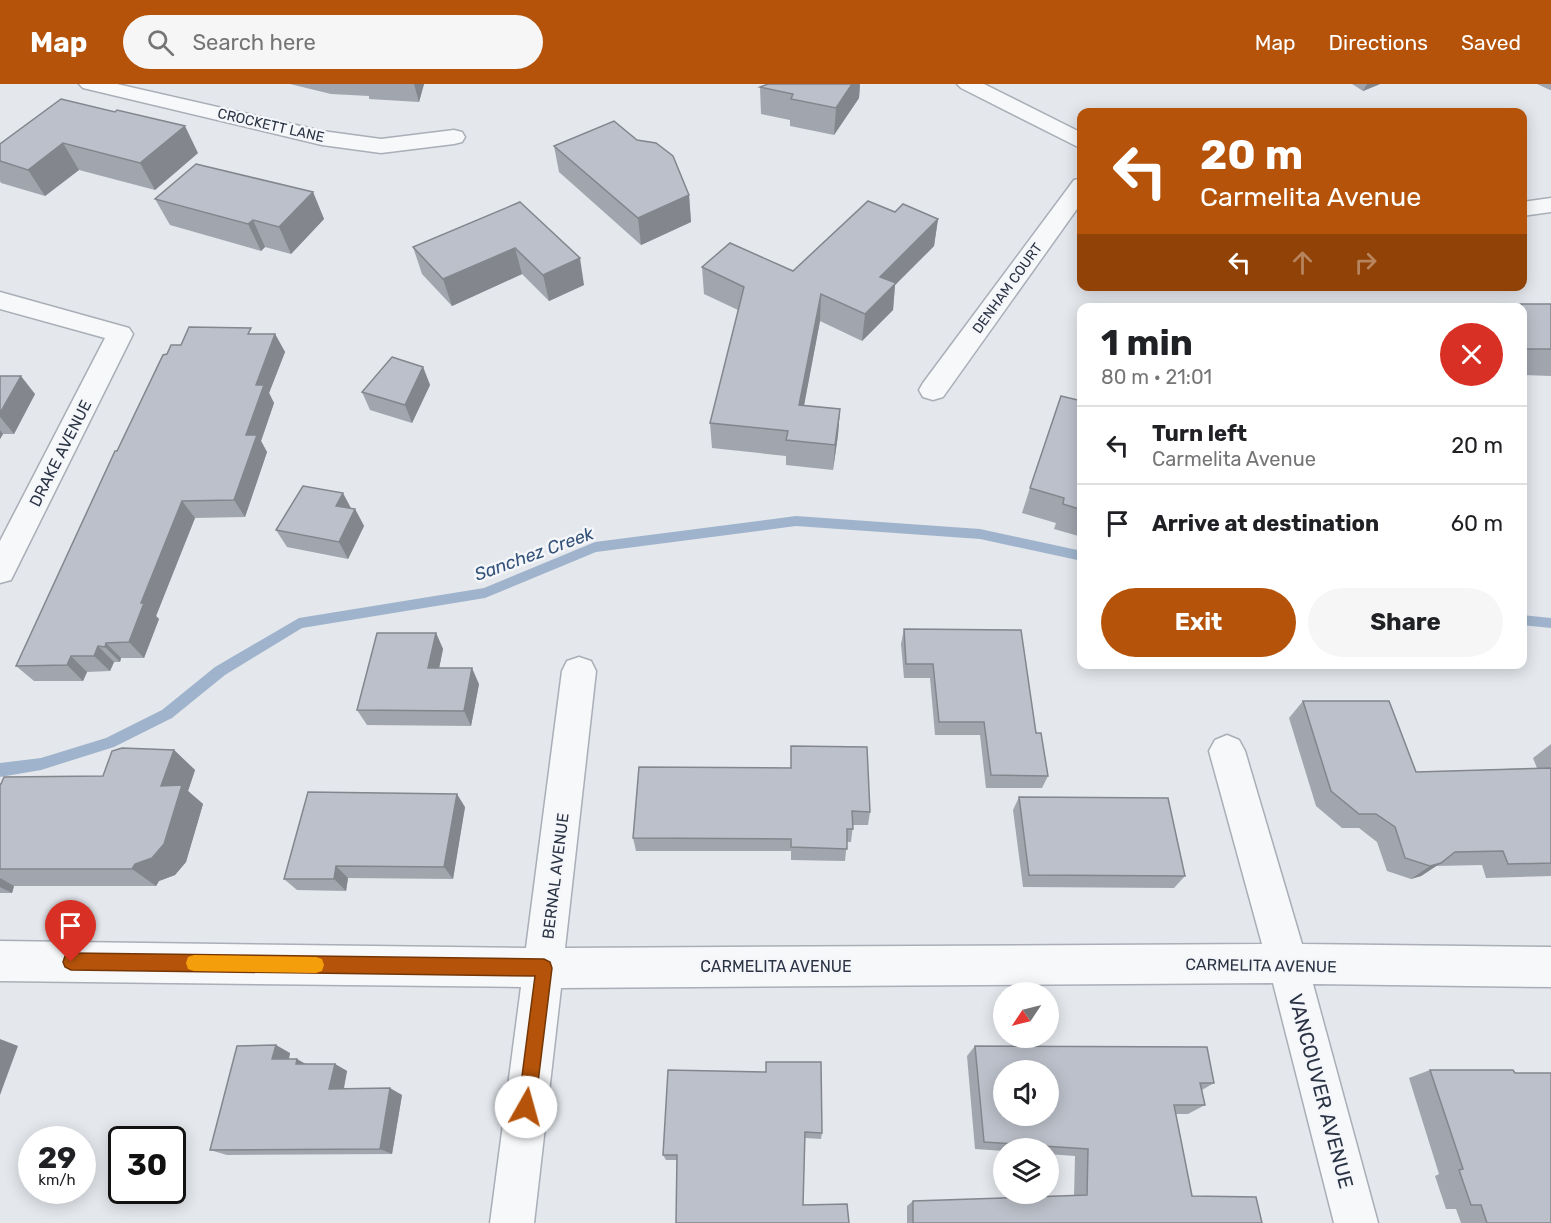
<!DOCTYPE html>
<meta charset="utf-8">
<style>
:root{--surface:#fff;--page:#f6f6f6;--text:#202124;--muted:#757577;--line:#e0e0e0;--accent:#b45309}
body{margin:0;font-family:Rubik,sans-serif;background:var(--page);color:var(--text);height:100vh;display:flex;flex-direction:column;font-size:22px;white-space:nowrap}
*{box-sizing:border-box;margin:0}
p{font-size:20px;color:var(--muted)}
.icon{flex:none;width:33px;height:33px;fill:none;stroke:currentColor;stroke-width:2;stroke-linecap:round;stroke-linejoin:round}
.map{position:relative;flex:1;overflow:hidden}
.panel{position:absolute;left:1077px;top:219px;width:450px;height:366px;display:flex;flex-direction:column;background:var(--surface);border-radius:12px;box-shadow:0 3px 15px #0003}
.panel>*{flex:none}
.hud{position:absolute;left:1077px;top:24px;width:450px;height:183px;border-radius:12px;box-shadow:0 3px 15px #0003;background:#b45309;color:#fff;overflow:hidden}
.needle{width:39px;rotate:235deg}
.controls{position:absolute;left:993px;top:898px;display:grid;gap:12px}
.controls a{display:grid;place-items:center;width:66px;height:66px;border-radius:50%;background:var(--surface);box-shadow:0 3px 15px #0003;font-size:30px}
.speed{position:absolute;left:18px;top:1042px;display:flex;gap:12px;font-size:30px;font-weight:700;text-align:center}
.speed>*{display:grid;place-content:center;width:78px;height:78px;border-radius:50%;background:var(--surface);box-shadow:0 3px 15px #0003;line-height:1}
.speed small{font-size:15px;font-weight:400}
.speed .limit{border:3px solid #111;border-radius:9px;background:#fff;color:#111}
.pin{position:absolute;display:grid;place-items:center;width:51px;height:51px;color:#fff;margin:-62px -26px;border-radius:50% 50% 50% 0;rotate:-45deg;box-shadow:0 0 6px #0007}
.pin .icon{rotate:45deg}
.me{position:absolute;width:66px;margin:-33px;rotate:7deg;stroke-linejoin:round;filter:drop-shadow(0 0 4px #0008)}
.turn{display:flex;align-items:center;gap:21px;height:126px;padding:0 24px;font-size:27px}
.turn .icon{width:78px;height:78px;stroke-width:2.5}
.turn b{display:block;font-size:42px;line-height:51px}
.lanes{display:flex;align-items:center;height:57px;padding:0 24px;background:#0003;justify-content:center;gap:30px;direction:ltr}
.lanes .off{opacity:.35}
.round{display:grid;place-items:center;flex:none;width:63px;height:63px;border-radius:32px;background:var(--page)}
.summary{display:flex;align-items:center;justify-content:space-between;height:102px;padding:0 24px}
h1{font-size:36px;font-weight:700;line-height:45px}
.cta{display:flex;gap:12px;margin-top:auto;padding:12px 24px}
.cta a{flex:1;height:69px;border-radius:36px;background:var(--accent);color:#fff;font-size:24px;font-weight:700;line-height:69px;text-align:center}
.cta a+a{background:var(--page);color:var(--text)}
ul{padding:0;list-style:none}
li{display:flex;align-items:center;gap:18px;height:78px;padding:0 24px;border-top:2px solid var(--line)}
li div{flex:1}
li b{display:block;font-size:22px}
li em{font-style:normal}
header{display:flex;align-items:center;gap:36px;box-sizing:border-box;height:84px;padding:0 30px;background:var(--accent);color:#fff}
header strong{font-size:28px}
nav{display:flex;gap:33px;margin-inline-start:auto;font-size:21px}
.search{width:420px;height:54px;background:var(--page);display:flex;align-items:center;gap:15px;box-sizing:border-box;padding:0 21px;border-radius:33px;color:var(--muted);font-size:22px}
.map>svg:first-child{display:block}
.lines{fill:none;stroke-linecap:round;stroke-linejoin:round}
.stream{fill:#9fb4cc;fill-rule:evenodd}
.minor-casing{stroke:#a9aeb7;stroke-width:3}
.minor{fill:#f7f8fa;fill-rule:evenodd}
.wall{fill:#a1a5ae}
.shaded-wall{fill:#83868d}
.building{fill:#bbc0ca;stroke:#83868d;stroke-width:1.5;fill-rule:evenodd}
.route{fill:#b45309;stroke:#753606;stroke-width:1.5}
.slow{fill:#f59e0b}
.labels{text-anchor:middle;stroke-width:5;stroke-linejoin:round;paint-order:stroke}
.far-street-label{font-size:14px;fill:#2b3445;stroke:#f4f6f9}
.street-label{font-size:16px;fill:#2b3445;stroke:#f4f6f9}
.water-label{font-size:18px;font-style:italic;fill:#34527a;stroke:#f4f6f9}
.near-street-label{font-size:20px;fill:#2b3445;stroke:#f4f6f9}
</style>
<header>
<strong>Map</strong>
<div class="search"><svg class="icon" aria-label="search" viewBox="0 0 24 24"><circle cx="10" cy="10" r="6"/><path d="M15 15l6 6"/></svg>Search here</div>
<nav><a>Map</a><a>Directions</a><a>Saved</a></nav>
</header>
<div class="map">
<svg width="1551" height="1139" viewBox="0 0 1551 1139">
<rect width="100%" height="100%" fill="#e4e7ec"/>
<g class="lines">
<g class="stream">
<path d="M796,432l184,13 102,22v10l-102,-22 -184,-13 -200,26 -111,46 -183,30 -77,47 -53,43 -58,29 -73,23 -41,7v-14l41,-5 65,-20 56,-28 53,-43 84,-49 185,-30 111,-46z"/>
<path d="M1522,531l29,3v10l-29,-3z"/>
</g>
<defs>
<g id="minor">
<path d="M79,0h38l205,47 59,8 73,-9 8,2 3,5 -3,5 -8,2 -73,9 -59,-8 -239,-57z"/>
<path d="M957,0h27l98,49v16l-121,-61z"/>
<path d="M1082,94v24l-139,195 -10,3 -10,-3 -4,-7 4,-7 151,-203z"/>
<path d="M1551,114v14l-29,4v-14z"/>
<path d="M0,208l129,36 4,6 -122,246 -11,3v-42l105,-203 -105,-29z"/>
<path d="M579,573l12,4 5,10 -31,277 697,-4 -53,-193 6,-11 12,-5 12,5 6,11 57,193 249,3v40l-238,-3 65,239h-44l-61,-240 -712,5 -27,235h-44l31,-236 -521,-6v-40l526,7 36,-277 5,-10z"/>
</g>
</defs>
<use href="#minor" class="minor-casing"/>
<use href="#minor" class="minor"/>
</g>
<g class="wall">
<path d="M290,0h134l-5,18 -50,-3v-3l-38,-2z"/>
<path d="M768,0h92l-1,14 -25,37 -44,-9v-6l-29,-6 -1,-27z"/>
<path d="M1352,0h28l-17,7z"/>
<path d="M1537,0h14v6h-1z"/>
<path d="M61,15l137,54 -43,37 -76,-20 -34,26 -44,-13 -1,-2v-37z"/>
<path d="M554,62l135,49 2,27 -50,23 -82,-73z"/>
<path d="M313,108l11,27 -33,35 -26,-7 -4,4 -91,-26 -15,-26z"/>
<path d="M520,118l64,83 -35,16 -27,-27 -70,32 -30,-32 -9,-27z"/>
<path d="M895,128l43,7 -4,27 -39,39 -2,25 -31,31 -42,-20 -16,85 36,3 -2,26 -5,35 -47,-5v-9l-74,-8 -2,-25 28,-113 -34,-16 -2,-27 91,4z"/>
<path d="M1521,220h30v72l-29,-1v-67h-4z"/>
<path d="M254,250h21l10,18 -16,41 5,10 -13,38 6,11 -22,65 -50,1 -39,98 3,3 -15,39h-23l-1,4h-6l-4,9 -23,1 -4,9h-49l-18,-15 101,-215 50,-97 14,-9z"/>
<path d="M423,283l7,18 -18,38 -42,-13 -8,-18z"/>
<path d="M0,292l35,18 -21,40h-11l-3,5z"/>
<path d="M1082,317v136l-28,-8 2,-6 -34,-10 8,-25z"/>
<path d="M351,424l4,1 9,17 -16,33 -61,-12 -11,-17z"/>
<path d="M904,545l132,104 12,43 -6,12h-56l-6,-53h-45l-5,-57h-26l-3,-34z"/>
<path d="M436,549l7,16 -4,19 40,16 -8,42 -104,-1 -10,-15z"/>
<path d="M1303,617l113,71 121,-4 -4,-10 18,-14v132l-65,2 -4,-13 -46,1 -15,10 -10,3 -24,-8 -10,-29 -18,-14h-17l-26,-22 -27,-88z"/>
<path d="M174,666l21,20 -7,21 15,13 -17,58 -11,13 -16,6 -3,5h-142l-2,7h-12v-109l103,-8z"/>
<path d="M639,683l231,45 -2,13h-15l-2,17h-4l-2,19 -54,-1v-9h-155l-3,-13z"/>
<path d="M1019,713l166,79 -11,12 -151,-1 -10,-77z"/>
<path d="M465,723l-12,72 -105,-1 -2,13 -49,-1 -13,-11z"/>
<path d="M975,962l239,37 -12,7 3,15 -17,9h-12l16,82 70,27h-355v-17l6,-5 161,-5 1,-40 -27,-2v-5h-44v2l-29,-2 -8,-93z"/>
<path d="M290,969l-1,6 17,5h29l12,7 -3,18 58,6 -10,59 -165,1 -17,-5z"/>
<path d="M668,986l154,63 -1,6 -16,-1 -2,67 46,18 -172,-63h-11l-3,-5z"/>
<path d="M1430,986l85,3 36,150h-90l-5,-14h-10l-11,-33 4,-2 -30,-96z"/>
</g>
<g class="shaded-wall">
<path d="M414,0h10l-5,18z"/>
<path d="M852,0h8l-1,14 -25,37 2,-27z"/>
<path d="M1367,0h13l-17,7z"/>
<path d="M185,42l13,27 -43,37 -15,-27z"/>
<path d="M63,59l16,27 -34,26 -17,-26z"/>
<path d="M313,108l11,27 -33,35 -12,-27z"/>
<path d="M689,111l2,27 -50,23 -3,-27z"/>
<path d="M938,135l-4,27 -39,39 -2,25 -31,31 3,-27 15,-37z"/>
<path d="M253,136l12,27 -4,4 -13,-27z"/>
<path d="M515,164l7,26 -70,32 -9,-27z"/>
<path d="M580,174l4,27 -35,16 -6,-26z"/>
<path d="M821,210l-1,27 -21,110v-26z"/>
<path d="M275,250l10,18 -16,41 5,10 -13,38 6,11 -22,65 -11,-17 22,-115z"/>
<path d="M423,283l7,18 -18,38 -7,-18z"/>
<path d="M21,292l14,18 -21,40 -14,-17v-4z"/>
<path d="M840,325l-2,26 -5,35 2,-25z"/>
<path d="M0,346l3,4 -3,5z"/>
<path d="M343,409l9,17 -16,-4z"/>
<path d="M182,417l13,17 -39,98 3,3 -15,39 -15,-16 12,-39z"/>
<path d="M355,425l9,17 -16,33 -9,-17z"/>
<path d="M436,549l7,16 -7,34 -8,-15z"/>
<path d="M106,559l15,15 -1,4 -15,-15z"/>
<path d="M98,562l16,16 -4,9 -16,-15z"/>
<path d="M71,572l16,16 -4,9 -16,-16z"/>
<path d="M472,584l7,16 -8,42 -7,-15z"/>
<path d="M174,666l21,20 -7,21 15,13 -17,58 -11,13 -16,6 -3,5 -24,-17z"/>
<path d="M457,710l8,13 -12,72 -9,-12z"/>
<path d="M1441,779l-20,13 -10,3 19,-13z"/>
<path d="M336,782l12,12 -2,13 -12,-12z"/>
<path d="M0,794l14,8 -2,7 -12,-6z"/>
<path d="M0,955l18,7 -18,49z"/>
<path d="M276,961l14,8 -3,14 -15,-8z"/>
<path d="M297,975l14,8 -15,-3z"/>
<path d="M335,980l12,7 -5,25 -13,-7z"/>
<path d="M390,1004l12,7 -10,59 -12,-5z"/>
</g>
<g class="building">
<path d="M768,0h84l-16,24 -45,-9 2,-5 -33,-7z"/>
<path d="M61,15l54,13 2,-2 68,16 -45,37 -77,-20 -35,27 -28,-9v-17z"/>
<path d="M614,37l23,19 19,3 17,13 16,39 -51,23 -84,-72z"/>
<path d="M196,80l117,28 -34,35 -26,-7 -5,4 -93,-25z"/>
<path d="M868,117l27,11 8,-8 35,15 -58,58 16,6 -31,31 -44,-20 -22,111 41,4 -5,36 -49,-5 2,-9 -78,-8 34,-136 -42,-20 28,-24 63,28z"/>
<path d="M520,118l60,56 -37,17 -28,-27 -72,31 -30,-32z"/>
<path d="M1521,220h30v45h-29v-40h2z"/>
<path d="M189,243l62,1 -3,6h27l-19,51h8l-18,50h11l-23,65 -52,1 -41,102h3l-15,39 -23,1 -1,4 -7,-1 -4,10h-23l-4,9 -51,1 99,-215h2l46,-96 4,-1 4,-9h10z"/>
<path d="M392,273l31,10 -18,38 -43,-13z"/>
<path d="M0,292h21l-21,37z"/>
<path d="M1061,312l21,5v109l-19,-6 1,-6 -34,-10z"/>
<path d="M303,402l40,7 -7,13 19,3 -16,33 -63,-12z"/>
<path d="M904,545l117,1 15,103h5l7,43 -57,-1 -7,-53h-45l-6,-58h-27z"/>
<path d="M377,549h59l-8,35h44l-8,43 -107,-1z"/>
<path d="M1303,617h86l27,71 135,-4v95l-43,1 -5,-13 -48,1 -14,11 -11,3 -25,-8 -10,-31 -19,-13h-17l-28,-23z"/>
<path d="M791,662l76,1 3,65 -18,-1 1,18h-6v20l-56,-2v-8l-158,-1 6,-71 152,1z"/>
<path d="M122,664l52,2 -13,36 21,-1 -18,59 -12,14 -17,6 -3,5h-132v-85h1l3,-7 99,-1 9,-25z"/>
<path d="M308,708l149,2 -13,73 -108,-1 -2,13h-50z"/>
<path d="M1019,713l149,1 17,78 -156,-1z"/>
<path d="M276,961l-4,14h25l-1,5h39l-6,25 61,-1 -10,61 -170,1 27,-104z"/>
<path d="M975,962l232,1 7,36h-14l5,22h-31l18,91 64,1 6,26h-349v-22l174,-6 1,-46 -104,-7zM1004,987h44v45h-44z"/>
<path d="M766,978h55l1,71 -17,-1 -2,73 44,-1 2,19h-173l1,-68h-14l5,-85 98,2z"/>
<path d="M1430,986h83l2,3h36v150h-64l-6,-18h-10l-12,-35 4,-1z"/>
</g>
<path class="route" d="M71,869l473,6 6,3 2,6 -17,139 -2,6 -7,3 -6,-3 -2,-6 17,-131 -464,-6 -6,-3 -2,-5 2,-6z"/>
<path class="slow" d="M194,871l122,2 6,2 2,6 -2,6 -6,2 -122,-2 -6,-2 -2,-6 2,-6z"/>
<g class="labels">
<g class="far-street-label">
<text transform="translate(271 41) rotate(13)" y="5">CROCKETT LANE</text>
<text transform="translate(1007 204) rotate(-54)" y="5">DENHAM COURT</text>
</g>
<g class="street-label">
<text transform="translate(60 369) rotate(-63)" y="6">DRAKE AVENUE</text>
<text transform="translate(555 792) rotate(-83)" y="6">BERNAL AVENUE</text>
<text transform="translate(1261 881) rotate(1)" y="6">CARMELITA AVENUE</text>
<text x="776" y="888">CARMELITA AVENUE</text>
</g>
<g class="water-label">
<text transform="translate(534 470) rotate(-20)" y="6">Sanchez Creek</text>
</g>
<g class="near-street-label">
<text transform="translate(1321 1007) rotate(75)" y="7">VANCOUVER AVENUE</text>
</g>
</g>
</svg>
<div class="controls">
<a><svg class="needle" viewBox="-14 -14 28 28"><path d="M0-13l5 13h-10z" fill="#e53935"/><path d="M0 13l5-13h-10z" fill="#757577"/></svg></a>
<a><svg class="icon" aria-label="sound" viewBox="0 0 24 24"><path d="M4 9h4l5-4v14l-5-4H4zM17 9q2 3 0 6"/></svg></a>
<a><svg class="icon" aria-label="layers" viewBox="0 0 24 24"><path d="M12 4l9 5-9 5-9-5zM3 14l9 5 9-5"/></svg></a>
</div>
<div class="speed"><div>29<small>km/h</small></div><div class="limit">30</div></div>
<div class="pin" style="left:71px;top:878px;background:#d93025"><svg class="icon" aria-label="arrive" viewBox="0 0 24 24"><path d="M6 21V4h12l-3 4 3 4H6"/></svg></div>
<svg class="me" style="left:526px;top:1023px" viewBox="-20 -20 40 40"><circle r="19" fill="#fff"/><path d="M0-13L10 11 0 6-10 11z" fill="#b45309"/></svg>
<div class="hud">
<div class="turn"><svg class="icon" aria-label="left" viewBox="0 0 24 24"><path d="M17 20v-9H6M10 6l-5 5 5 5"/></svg><div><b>20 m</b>Carmelita Avenue</div></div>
<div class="lanes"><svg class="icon" aria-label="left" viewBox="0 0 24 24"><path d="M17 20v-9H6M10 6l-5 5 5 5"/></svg><svg class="icon off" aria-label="ahead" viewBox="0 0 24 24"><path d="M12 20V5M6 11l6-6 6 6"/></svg><svg class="icon off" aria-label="right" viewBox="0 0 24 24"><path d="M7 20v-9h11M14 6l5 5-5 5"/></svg></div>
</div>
<section class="panel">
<div class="summary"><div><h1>1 min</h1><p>80 m · 21:01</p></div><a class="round" style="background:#d93025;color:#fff"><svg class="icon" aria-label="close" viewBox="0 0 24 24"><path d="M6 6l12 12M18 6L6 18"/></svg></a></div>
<ul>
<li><svg class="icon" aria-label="left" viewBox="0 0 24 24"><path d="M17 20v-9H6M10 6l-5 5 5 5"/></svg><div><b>Turn left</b><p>Carmelita Avenue</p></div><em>20 m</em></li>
<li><svg class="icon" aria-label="arrive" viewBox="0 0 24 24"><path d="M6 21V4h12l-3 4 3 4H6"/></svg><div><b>Arrive at destination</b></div><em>60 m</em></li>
</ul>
<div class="cta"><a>Exit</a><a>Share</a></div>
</section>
</div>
